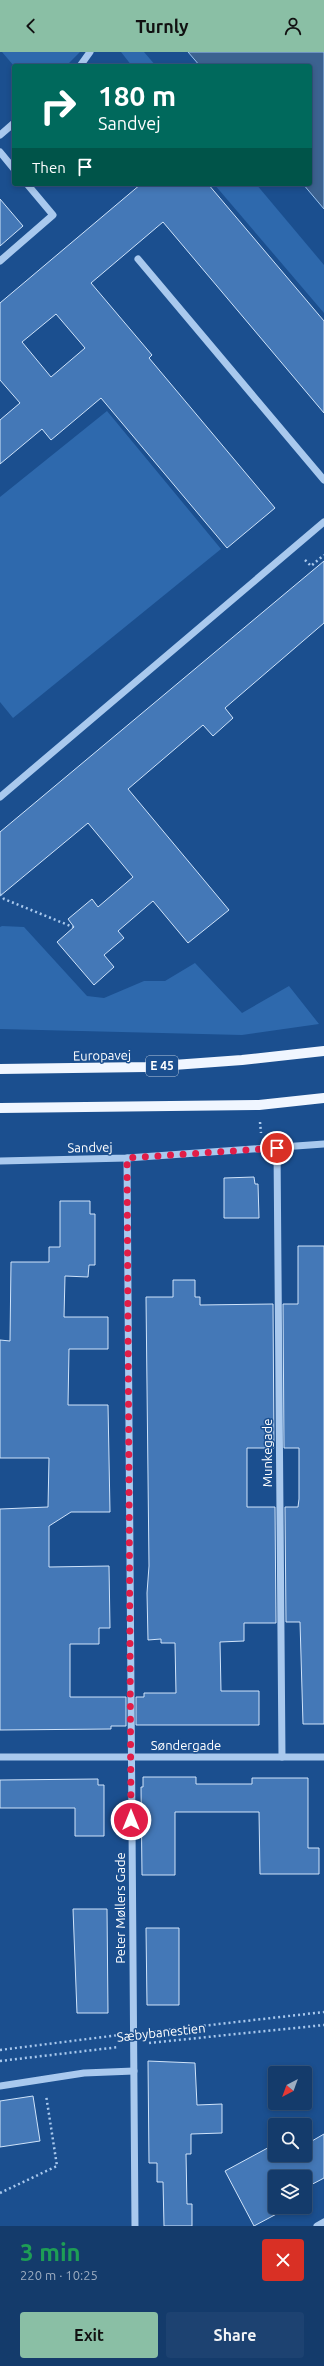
<!DOCTYPE html>
<meta charset="utf-8">
<style>
:root{--surface:#143b6b;--page:#1d4271;--text:#f1f3f6;--muted:#9dadc1;--line:#33557e;--accent:#8abfa5}
body{margin:0;font-family:Ubuntu,sans-serif;background:var(--page);color:var(--text);height:100vh;display:flex;flex-direction:column;font-size:15px;white-space:nowrap}
*{box-sizing:border-box;margin:0}
p{font-size:13px;color:var(--muted)}
.icon{flex:none;width:22px;height:22px;fill:none;stroke:currentColor;stroke-width:2;stroke-linecap:round;stroke-linejoin:round}
.map{position:relative;height:2174px;overflow:hidden}
.sheet{display:flex;flex-direction:column;background:var(--surface);flex:1}
.sheet>*{flex:none}
.top-card{position:absolute;left:12px;top:12px;width:300px;height:122px;border-radius:4px;box-shadow:0 2px 6px #0003,0 0 0 1px var(--line);background:#00695c;color:#fff;overflow:hidden}
.needle{width:26px;rotate:221deg}
.controls{position:absolute;left:268px;top:2014px;display:grid;gap:8px}
.controls a{display:grid;place-items:center;width:44px;height:44px;border-radius:4px;background:var(--surface);box-shadow:0 2px 6px #0003,0 0 0 1px var(--line);font-size:20px}
.pin{position:absolute;display:grid;place-items:center;width:34px;height:34px;color:#fff;margin:-17px;border:2px solid #fff;border-radius:50%;box-shadow:0 1px 4px #0007}
.me{position:absolute;width:44px;margin:-22px;rotate:0deg;stroke-linejoin:round;filter:drop-shadow(0 0 3px #0008)}
.turn{display:flex;align-items:center;gap:14px;height:84px;padding:0 20px;font-size:18px}
.turn .icon{width:52px;height:52px;stroke-width:2.5}
.turn b{display:block;font-size:28px;line-height:34px}
.then{display:flex;align-items:center;height:38px;padding:0 20px;background:#0003;gap:8px;font-size:15px}
.round{display:grid;place-items:center;flex:none;width:42px;height:42px;border-radius:4px;background:var(--page)}
.summary{display:flex;align-items:center;justify-content:space-between;height:68px;padding:0 20px}
h1{font-size:24px;font-weight:700;line-height:30px;color:#1e9e55}
.cta{display:flex;gap:8px;margin-top:auto;padding:8px 20px}
.cta a{flex:1;height:46px;border-radius:4px;background:var(--accent);color:#111;font-size:16px;font-weight:700;line-height:46px;text-align:center}
.cta a+a{background:var(--page);color:var(--text)}
header{display:flex;justify-content:space-between;align-items:center;height:52px;padding:0 20px;background:var(--accent);color:#111;font-size:18px;font-weight:700}
.map>svg:first-child{display:block}
.green{fill:#2e69ad}
.water{fill:#3c6290;stroke:#9cc4f0}
.building{fill:#4478b7;stroke:#cfe3fa;fill-rule:evenodd}
.lines{fill:none;stroke-linecap:round;stroke-linejoin:round}
.path{stroke:#a9c9ee;stroke-width:2.5;stroke-dasharray:2 3;stroke-linecap:butt}
.minor{stroke:#a9c9ee;stroke-width:7}
.major{stroke:#f0f6ff;stroke-width:10}
.route{stroke:#e11d48;stroke-width:7;stroke-dasharray:0 12.6}
.labels{text-anchor:middle;stroke-width:3;stroke-linejoin:round;paint-order:stroke}
.shield{fill:#1b4f8f;stroke:#bbcadd;stroke-width:1}
.shield-label{font-size:12px;font-weight:bold;fill:#fff}
.street-label{font-size:13px;fill:#fff;stroke:#1b4f8f}
</style>
<header><svg class="icon" aria-label="back" viewBox="0 0 24 24"><path d="M15 5l-7 7 7 7"/></svg>Turnly<svg class="icon" aria-label="person" viewBox="0 0 24 24"><circle cx="12" cy="8" r="4"/><path d="M4 21q1-7 8-7t8 7"/></svg></header>
<div class="map">
<svg width="324" height="2174" viewBox="0 0 324 2174">
<rect width="100%" height="100%" fill="#1b4f8f"/>
<g class="green">
<path d="M2,0h78l-14,14h-52z"/>
<path d="M121,0h23l12,14h-24z"/>
<path d="M214,132h42l68,81v48z"/>
<path d="M107,359l114,138 -208,169 -13,-16v-205z"/>
<path d="M2,874l22,1 63,69 17,2 40,-17h21l30,-18 47,50 47,-27 30,38 -77,11 -242,-6v-102z"/>
</g>
<path class="water" d="M188,0h136v157l-21,-25h7v-118h-110z"/>
<g class="building">
<path d="M141,132h67l116,137v92l-161,-191 -72,61 61,72 -3,3 126,150 -48,40 -126,-150 -50,42 -9,-11 -42,35v-44l20,-17 -20,-23v-77zM56,262l29,34 -34,29 -29,-35z"/>
<path d="M0,147l23,27 -23,20z"/>
<path d="M324,509v62l-99,85 8,10 -20,18 -10,-11 -75,64 101,121 -41,33 -35,-42 -35,30 6,7 -20,17 10,12 -20,18 -37,-43 17,-15 -6,-8 24,-20 6,8 35,-30 -45,-54 -88,73v-64z"/>
<path d="M254,1125l1,7h3l1,34h-35v-40z"/>
<path d="M60,1149h30v13h5v51h-6l-1,12 -23,-1 -1,41h44v32h-39l-1,56h40l2,107h-39l-22,14v41l60,-1 1,62h-11v16h-29v53h56v29h-15v3l-111,1v-221l48,-2 1,-49h-49v-118l10,1 1,-79h38v-15h11z"/>
<path d="M298,1194h26v478h-21l-3,-102h-14l-1,-115h13l1,-8v-51h-15l-1,-144h15z"/>
<path d="M173,1228h22v17h5v8l73,-1 1,144h-27v59h28l1,116h-32v18l-24,1 1,49h38v34h-123v-28h8v-4h32l-1,-50h-14v-4l-13,1 -1,-47 2,-27 -3,-269h27z"/>
<path d="M143,1725h53v7h56v-6h56v70h11v26h-59l-1,-62h-84v63h-33l-1,-88h2z"/>
<path d="M98,1727v6h6v51h-29v-28h-75v-28z"/>
<path d="M73,1857h34l1,104h-31z"/>
<path d="M146,1876h33v77h-32z"/>
<path d="M148,2009l47,2 2,42 25,-1v29l-31,1v20h-5l1,50h5v22h-28l-1,-44h-6v-19h-8z"/>
<path d="M33,2044l7,45 -40,6v-46z"/>
<path d="M324,2082v44l-19,10v-11h-30v30h7l2,3 -30,16 -29,-55 50,-27v18l12,-7h18v-10z"/>
</g>
<g class="lines">
<g class="path">
<path d="M305,508l6,6 13,-11"/>
<path d="M0,842l4,5 69,28"/>
<path d="M260,1070l1,11"/>
<path d="M149,1980l175,-20"/>
<path d="M149,1991l175,-18"/>
<path d="M0,1998l119,-15"/>
<path d="M0,2009l119,-14"/>
<path d="M0,2141l57,-27 -11,-71"/>
</g>
<g class="minor">
<path d="M80,14l10,-14"/>
<path d="M0,83l14,-12"/>
<path d="M0,100l14,17"/>
<path d="M138,207l186,221"/>
<path d="M0,209l53,-46 -26,-31"/>
<path d="M0,745l324,-275"/>
<path d="M277,1096l5,609"/>
<path d="M127,1106l8,1068"/>
<path d="M0,1109l127,-3 197,-14"/>
<path d="M0,1705h324"/>
<path d="M0,2034l84,-13 50,-2"/>
<path d="M317,2174l7,-4"/>
</g>
<g class="major">
<path d="M0,1017l146,-2 96,-7 82,-9"/>
<path d="M0,1056l259,-3 65,-7"/>
</g>
</g>
<g class="lines">
<path class="route" d="M131,1768l-4,-662 150,-10"/>
</g>
<g class="labels">
<rect class="shield" x="146" y="1004" width="32" height="20" rx="3"/>
<g class="shield-label">
<text x="162" y="1018">E 45</text>
</g>
<g class="street-label">
<text transform="translate(102 1003) rotate(-1)" y="5">Europavej</text>
<text transform="translate(90 1095) rotate(-1)" y="5">Sandvej</text>
<text transform="translate(267 1401) rotate(-90)" y="5">Munkegade</text>
<text x="186" y="1698">Søndergade</text>
<text transform="translate(120 1856) rotate(-90)" y="5">Peter Møllers Gade</text>
<text transform="translate(161 1980) rotate(-6)" y="5">Sæbybanestien</text>
</g>
</g>
</svg>
<div class="controls">
<a><svg class="needle" viewBox="-14 -14 28 28"><path d="M0-13l5 13h-10z" fill="#e53935"/><path d="M0 13l5-13h-10z" fill="#9dadc1"/></svg></a>
<a><svg class="icon" aria-label="search" viewBox="0 0 24 24"><circle cx="10" cy="10" r="6"/><path d="M15 15l6 6"/></svg></a>
<a><svg class="icon" aria-label="layers" viewBox="0 0 24 24"><path d="M12 4l9 5-9 5-9-5zM3 14l9 5 9-5"/></svg></a>
</div>
<div class="pin" style="left:277px;top:1096px;background:#d93025"><svg class="icon" aria-label="arrive" viewBox="0 0 24 24"><path d="M6 21V4h12l-3 4 3 4H6"/></svg></div>
<svg class="me" style="left:131px;top:1768px" viewBox="-20 -20 40 40"><circle r="17" fill="#e11d48" stroke="#fff" stroke-width="3"/><path d="M0-11L8 9 0 5-8 9z" fill="#fff"/></svg>
<div class="top-card">
<div class="turn"><svg class="icon" aria-label="right" viewBox="0 0 24 24"><path d="M7 20v-9h11M14 6l5 5-5 5"/></svg><div><b>180 m</b>Sandvej</div></div>
<div class="then">Then<svg class="icon" aria-label="arrive" viewBox="0 0 24 24"><path d="M6 21V4h12l-3 4 3 4H6"/></svg></div>
</div>
</div>
<section class="sheet">
<div class="summary"><div><h1>3 min</h1><p>220 m · 10:25</p></div><a class="round" style="background:#d93025;color:#fff"><svg class="icon" aria-label="close" viewBox="0 0 24 24"><path d="M6 6l12 12M18 6L6 18"/></svg></a></div>
<div class="cta"><a>Exit</a><a>Share</a></div>
</section>
